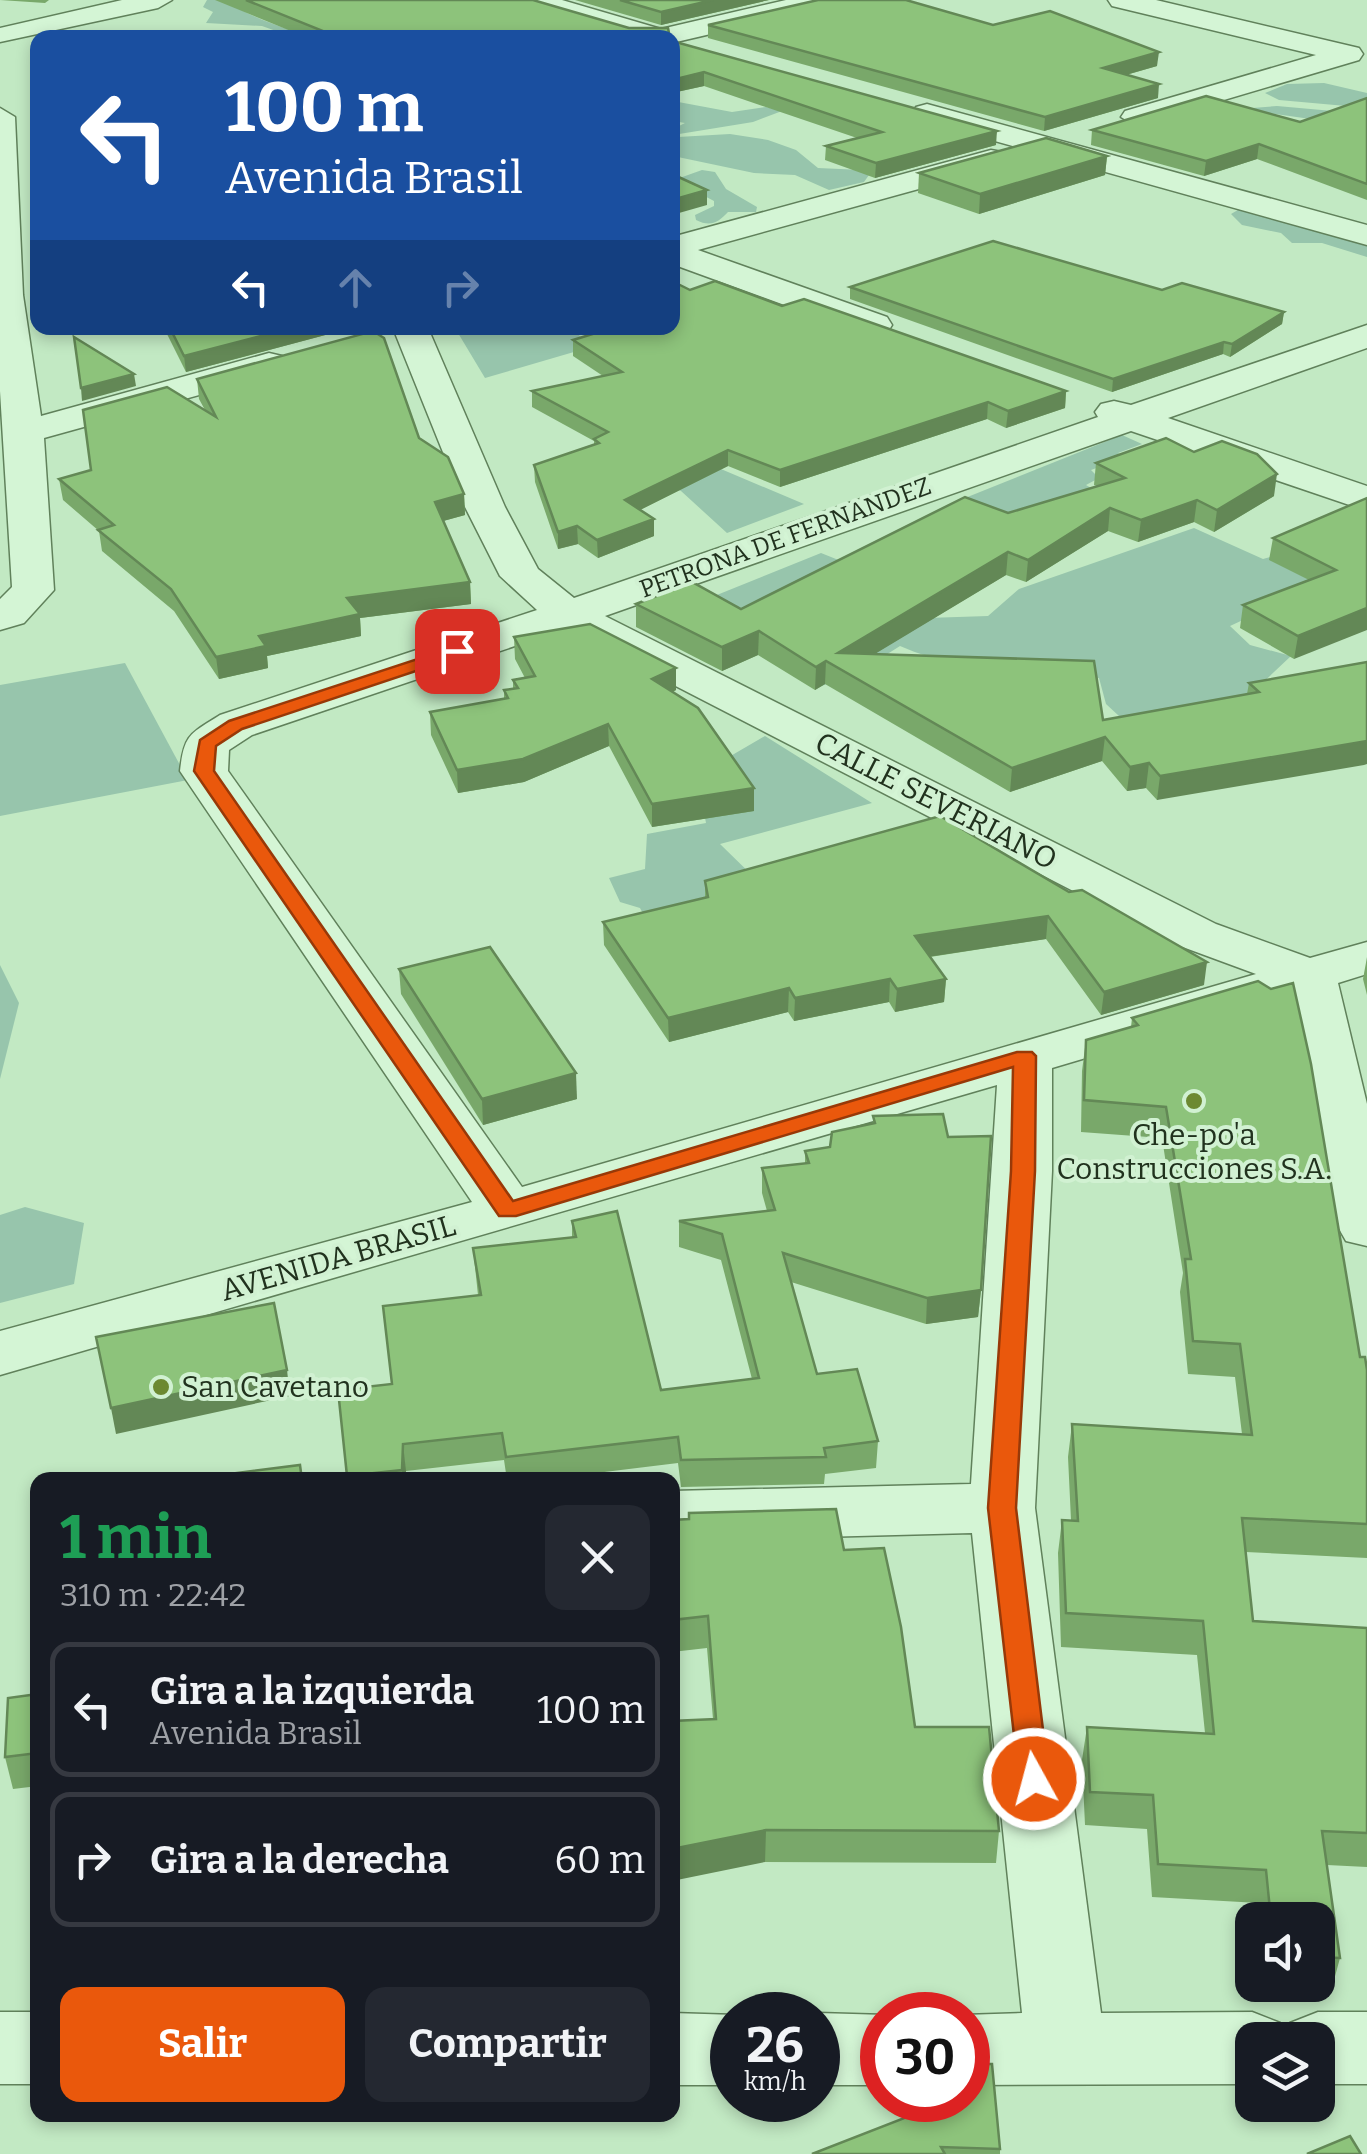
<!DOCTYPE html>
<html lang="es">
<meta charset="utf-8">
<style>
:root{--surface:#171b24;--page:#242831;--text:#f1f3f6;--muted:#9ea1a6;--line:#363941;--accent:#ea580c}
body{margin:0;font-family:Bitter,serif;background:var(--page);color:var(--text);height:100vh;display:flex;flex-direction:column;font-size:38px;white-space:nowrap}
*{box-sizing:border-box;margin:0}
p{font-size:32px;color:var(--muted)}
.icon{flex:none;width:55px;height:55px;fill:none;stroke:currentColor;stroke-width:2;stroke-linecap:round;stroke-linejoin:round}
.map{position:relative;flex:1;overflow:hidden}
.side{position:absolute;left:30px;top:1472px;width:650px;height:650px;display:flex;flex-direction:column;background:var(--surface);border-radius:20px;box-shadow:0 5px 15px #0003}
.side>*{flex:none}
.top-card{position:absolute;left:30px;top:30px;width:650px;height:305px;border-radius:20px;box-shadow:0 5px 15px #0003;background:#1a4fa0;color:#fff;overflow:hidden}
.buttons{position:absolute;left:1235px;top:1902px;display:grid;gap:20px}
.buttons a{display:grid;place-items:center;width:100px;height:100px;border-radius:20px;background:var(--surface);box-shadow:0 5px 15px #0003;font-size:50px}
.speed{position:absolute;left:710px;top:1992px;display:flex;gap:20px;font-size:50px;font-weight:700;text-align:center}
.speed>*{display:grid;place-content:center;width:130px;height:130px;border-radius:50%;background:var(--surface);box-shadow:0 5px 15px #0003;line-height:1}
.speed small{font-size:25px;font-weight:400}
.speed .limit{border:15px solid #d22;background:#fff;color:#111}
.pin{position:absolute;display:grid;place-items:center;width:85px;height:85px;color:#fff;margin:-42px;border-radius:20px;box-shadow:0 5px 15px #0006}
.me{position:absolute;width:110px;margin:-55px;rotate:353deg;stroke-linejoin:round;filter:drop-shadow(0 0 8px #0008)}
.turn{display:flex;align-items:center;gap:35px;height:210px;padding:0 30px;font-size:45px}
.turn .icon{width:130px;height:130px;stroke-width:2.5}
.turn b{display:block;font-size:70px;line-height:85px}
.lanes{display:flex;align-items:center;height:95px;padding:0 30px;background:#0003;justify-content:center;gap:50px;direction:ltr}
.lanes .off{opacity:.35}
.round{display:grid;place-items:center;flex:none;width:105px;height:105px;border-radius:20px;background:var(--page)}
.head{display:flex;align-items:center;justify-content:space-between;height:170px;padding:0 30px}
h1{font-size:60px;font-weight:700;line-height:75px;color:#1e9e55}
.button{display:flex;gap:20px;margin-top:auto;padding:20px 30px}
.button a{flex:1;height:115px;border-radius:20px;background:var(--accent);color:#fff;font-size:40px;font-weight:700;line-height:115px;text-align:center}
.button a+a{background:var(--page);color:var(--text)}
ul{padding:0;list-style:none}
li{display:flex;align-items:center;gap:30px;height:135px;margin:0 20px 15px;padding:0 10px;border:5px solid var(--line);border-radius:20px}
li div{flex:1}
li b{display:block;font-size:38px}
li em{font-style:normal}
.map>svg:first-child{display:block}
.green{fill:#97c5ac}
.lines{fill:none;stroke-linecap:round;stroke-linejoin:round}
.minor-casing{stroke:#60815b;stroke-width:3}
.minor{fill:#d4f5d5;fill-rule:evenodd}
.wall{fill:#79a86a}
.shaded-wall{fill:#638856}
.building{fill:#8dc37b;stroke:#638856;stroke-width:2.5}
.route{fill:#ea580c;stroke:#983908;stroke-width:2.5}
.poi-dot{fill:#6c8931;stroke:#d1f1d2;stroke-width:4}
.labels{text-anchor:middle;stroke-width:8;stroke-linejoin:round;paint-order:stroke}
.far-street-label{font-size:25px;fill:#21321e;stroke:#d1f1d2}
.street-label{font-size:30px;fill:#21321e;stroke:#d1f1d2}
.poi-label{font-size:30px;fill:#21321e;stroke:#d1f1d2}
</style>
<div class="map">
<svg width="1367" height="2154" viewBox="0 0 1367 2154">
<rect width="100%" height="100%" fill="#c2e9c3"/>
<g class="green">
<path d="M207,0h24c5,14 61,30 80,37h-18l-31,-11 -56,-3 7,-11 -10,-5z"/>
<path d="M1324,83l43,10v34l-128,-18 38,-3 78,7 -9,-7 -67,-6 -14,-7 22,-9z"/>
<path d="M673,101l59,11 34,-5 16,4 -29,11 -80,13v-6l12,-6 -12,-2z"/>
<path d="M730,134l38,6 28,10 22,18 44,2 7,5 -5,7 -35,8 -34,-15 -41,-2 -81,-17 5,-19z"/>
<path d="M702,170l13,2 11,17 31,18 -1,5h-28c-10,11 -18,15 -32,8l-1,-5 19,-9v-5l-40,-21z"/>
<path d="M1243,207l124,36v14l-45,-14h-30l-11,-10 -39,-8 -11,-11z"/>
<path d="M455,328h116l11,10c42,-15 83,-12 127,-3l-101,7 -123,36z"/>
<path d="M1122,435l20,9 -24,9 6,5 -33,12 8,8 -13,7 20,12 -49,41 -97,-38z"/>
<path d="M702,461l102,43 -77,29 -46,-42 -30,-14z"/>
<path d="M1194,528l69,31 14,-4 44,29 -91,42 20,19 41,11 -53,50 -106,22 -26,-24 -7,-26c-66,-3 -137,-5 -199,-32l-30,19 -55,24 -118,-86 124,-50 40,16 66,49 61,-2 31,-27z"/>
<path d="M125,663l63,117 -188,36v-131z"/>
<path d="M765,736l107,67 -152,41 41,40 -73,17 5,20 -43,6 -10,-19 -20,-6 -11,-24 36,-9 2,-35 59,-11 -3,-16 19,-46z"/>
<path d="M0,965l19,38 -19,76z"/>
<path d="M25,1207l59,16 -10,61 -74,19v-88z"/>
</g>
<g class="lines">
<defs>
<g id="minor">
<path d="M122,0h50l-14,8 -158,34v-14z"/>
<path d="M519,0h43l99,29 125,-29h49l-4,6 -159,37v-5h-42l-107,-32z"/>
<path d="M1108,0h48l203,48 4,6 -4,6 -223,66 -15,-9 4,-6 191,-56 -204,-49z"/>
<path d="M927,104l440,121v20l-451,-126 -4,-6 4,-6z"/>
<path d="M0,108l15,9 8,178 18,121 228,-63 13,3 5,8 -5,8 -238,66 10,152 -30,33 -24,7v-31l12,-12 -12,-196z"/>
<path d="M991,150l11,2 5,7 -5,7 -304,84 189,67 5,8 -5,8h-26l-189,-69v-27z"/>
<path d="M1367,325v23l-199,70 199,68v25l-236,-80 -526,185 611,308 94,34 57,-16v32l-29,9 29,121v142l-21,-5 -8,-14 -50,-229 -236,70v103l-17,337 66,505 151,-1 28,11 5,10 5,-10 28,-11h49v72h-49v-44h-66v44l-284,1v-70h-5l59,-2 -50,-480 -300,8v-50l299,-7 26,-399 -997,290v-44l472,-129 -292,-431c4,-37 10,-37 40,-56l317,-105 -37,-34 -35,-69 -72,-179h35l77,179 33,62 36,29 524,-181 -3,-5 6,-8 13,-3 17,4zM565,629l615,317 76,28 -734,213 -294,-416 1,-21 23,-15z"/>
<rect x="0" y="2012" width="38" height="72"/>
<path d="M672,2013l65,2h-5v70h-60z"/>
<path d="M818,2013l69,2h-5v70h-64v-70h-5z"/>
</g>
</defs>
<use href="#minor" class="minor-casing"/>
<use href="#minor" class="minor"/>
</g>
<g class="wall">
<path d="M0,0h49l-4,3z"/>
<path d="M215,0h318l96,28 41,10h-362z"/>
<path d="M575,0h194l-108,25z"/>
<path d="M708,25h285l164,41 -31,9 32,23 -114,33 -336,-93z"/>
<path d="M672,41l324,104 -121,33 -50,-18 1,-14 31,-8 -153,-52 -32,7z"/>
<path d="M1367,98v102l-110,-41 -53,17 -113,-31 1,-15 208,-8z"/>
<path d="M1107,156l-2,19 -126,39 -61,-21 1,-20z"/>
<path d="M850,287l312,3 122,22 -2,12 -52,33 -7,-3 -111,38 -262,-93z"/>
<path d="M690,290l92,16 284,85 -1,17 -59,20 -19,-9 -207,68 -52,-21 -88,44 14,26 -56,22 -20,-14 -20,5 -23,-67 -1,-17 60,-21v-3l-62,-34v-16l71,-15 -30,-20v-16l99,-12z"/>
<path d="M164,328h180v2l-158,42z"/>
<path d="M197,379l222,59 45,56 1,21 -22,6 27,61 1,22 -111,14 1,18 -94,20 1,12 -49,11 -45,-68 -72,-60 -3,-20 -36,-31 -4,-21 32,-9 114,-60 -6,-11z"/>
<path d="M1096,463l178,33 -60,36 -20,-10 -56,20 -30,-11 -82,51 -20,-7 -132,79 229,66 144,-26 2,-11 118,-21 -210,138 -11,-12 -19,3 -25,-30 -92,31 -185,-108 -10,6 -57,-35 -36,16 -86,-44v-23l105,5 267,-96 89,-27 -3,-1z"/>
<path d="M1367,498l-73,161 -54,-31 3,-23 66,-25 -40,-20 4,-22z"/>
<path d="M514,637l162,53 -3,2 81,119 -102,16 -43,-81 -85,36 -66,11 -27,-58 -1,-23 74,-13v-9l9,-2v-8l12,-2 -10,-19z"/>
<path d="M940,816l264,169 -103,30 -55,-76 -116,18 16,22 -2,23 -49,10 -6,-10 -95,19 -6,-9 -119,30 -65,-97 -1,-23 102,-24v-17z"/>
<path d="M1367,957v38l-4,-16z"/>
<path d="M399,969l178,130 -94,26 -82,-131z"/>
<path d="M1132,1018l228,339 7,13v188l-121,-6 7,69 114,7v239l-40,-2 13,93 -9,33 -64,-4v-2h51v-65h-57l-2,-17 -107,-6 -5,-68 -62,-4 -3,-65 5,-33 118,6 -8,-78 -136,-8 -3,-94 4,-33h9l-3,-63 4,-33 170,10 -7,-57 -47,-3 -8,-82 3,-19 -21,-135 -81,-6 1,-61 4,-31 45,-13z"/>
<path d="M873,1116l108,174 -3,27 -52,7 -135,-42 26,92 61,67 -2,27 -51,6 -1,10 -143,3 -3,-24 -139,17h-32l-3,-20 -98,11 -1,9h-58l-9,-90 53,-6 87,-89 -5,-47 99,-10v-17l89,169 91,-11 -31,-119 -42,-13v-26l88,-10 -5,-18v-25l43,-5v-12l25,-4 43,-24z"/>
<path d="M672,1520l172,30 71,177 84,104 -3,32 -231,-1 -52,-143 -6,-71 -35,4z"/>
<path d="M38,1694v92l-25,3 -8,-32z"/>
<path d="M914,2100h54l32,49v5h-188l103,-40z"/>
</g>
<g class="shaded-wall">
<path d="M713,0h56l-108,25v-13z"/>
<path d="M1159,52l-2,14 -56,16 2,-14z"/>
<path d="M704,72v14l-32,7v-13z"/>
<path d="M1159,84l-1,14 -114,33 1,-14z"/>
<path d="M997,131l-1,14 -121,33 1,-15z"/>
<path d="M1259,144l-2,15 -53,17 2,-15z"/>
<path d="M1107,156l-2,19 -126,39 1,-20z"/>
<path d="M707,190v15l-35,10v-15z"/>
<path d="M1284,312l-2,12 -52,33 2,-13z"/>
<path d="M292,328h52v2l-158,42 -2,-16z"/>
<path d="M1224,342l-1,12 -111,38 1,-13z"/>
<path d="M134,374l2,12 -54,15 -1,-13z"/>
<path d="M1066,391l-1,17 -59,20 2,-17z"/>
<path d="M988,402l-1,17 -207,68v-17z"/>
<path d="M728,450v16l-102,51 -1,-17z"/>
<path d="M1277,474l-3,22 -60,36 3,-22z"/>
<path d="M464,494l1,21 -29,8 -1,-21z"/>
<path d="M1197,500l-3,22 -56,20 3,-22z"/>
<path d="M1110,508l-2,23 -82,51 2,-22z"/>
<path d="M654,519v17l-56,22 -1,-18z"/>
<path d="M577,526l1,18 -20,5v-17z"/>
<path d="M1008,552l-2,23 -161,97 -7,-19z"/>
<path d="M470,582l1,22 -111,14 1,18 -94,20 1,12 -49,11 -3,-22 43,-21 88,-38z"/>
<path d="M1367,608v22l-73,29 4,-23z"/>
<path d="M759,631l-1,24 -36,16v-24z"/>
<path d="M826,661l-1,23 -10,6 1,-23z"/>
<path d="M676,668v22l-24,11v-22z"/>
<path d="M608,724l1,22 -85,36 -66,11 -1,-23z"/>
<path d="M1105,737l-3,24 -92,31 2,-24z"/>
<path d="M1367,741v23l-3,1 -207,35 3,-24z"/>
<path d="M1149,763l-3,25 -19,3 3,-24z"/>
<path d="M754,788v23l-102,16v-23z"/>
<path d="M1048,916l-2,23 -132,20 1,-23z"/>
<path d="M1207,962l-3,23 -103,30 3,-23z"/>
<path d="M890,979l-1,23 -95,19 1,-23z"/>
<path d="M946,979l-2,23 -49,10 2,-23z"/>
<path d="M789,988l-1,24 -119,30 -1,-24z"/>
<path d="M576,1073l1,26 -94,26 -1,-26z"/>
<path d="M981,1290l-3,27 -52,7 1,-26z"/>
<path d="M287,1370l3,26 -174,38 -5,-26z"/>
<path d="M403,1444l3,27 -1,9h-2l-1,-10z"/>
<path d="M766,1830l-1,32 -93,19v-32z"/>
</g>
<g class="building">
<path d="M246,0h287l96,28h39l2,10h-330z"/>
<path d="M620,0h93l-52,12z"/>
<path d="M818,0h88l87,25 57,-14 109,41 -56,16 56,16 -114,33 -337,-92z"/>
<path d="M672,41l325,90 -121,32 -50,-17 56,-14 -178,-60 -32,8z"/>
<path d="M1206,96l94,26 67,-24v86l-108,-40 -53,17 -114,-31z"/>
<path d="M1046,138l61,18 -127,38 -61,-21z"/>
<path d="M672,174l35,16 -35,10z"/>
<path d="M993,241l169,49 20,-7 102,29 -52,32 -8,-2 -111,37 -263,-92z"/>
<path d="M672,281l18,9 25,-9 67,25 22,-7 262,92 -58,20 -20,-9 -208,68 -52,-20 -103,50 29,19 -57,21 -20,-14 -19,6 -24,-67 65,-22 -5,-4 14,-7 -76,-41 90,-19 -49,-32 39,-12h60z"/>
<path d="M170,328h122l-108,28z"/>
<path d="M373,331l11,7 35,100 29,19 16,37 -29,8 35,80 -123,16 13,16 -101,22 7,10 -50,11 -45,-68 -73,-59 16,-5 -55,-46 32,-9 -8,-60 84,-23 49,30 -19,-38z"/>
<path d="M74,337l60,37 -53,14z"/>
<path d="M1166,438l28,14 28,-11 35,13 20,20 -60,36 -20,-10 -56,20 -31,-12 -82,52 -20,-8 -170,101 256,8 9,59 156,-28 -10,-9 118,-21v79l-207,35 -11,-13 -19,4 -25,-30 -93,31 -186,-107 -10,6 -57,-36 -37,16 -86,-43 56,-22 49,27 224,-112 43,16 117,-35 -29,-15z"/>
<path d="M1367,498v110l-69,28 -55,-31 93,-35 -63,-32z"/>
<path d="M590,624l86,44 -24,11 46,29 56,80 -102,16 -44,-80 -85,35 -66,11 -27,-58 78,-14 -4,-8 14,-2 -5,-8 22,-4 -21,-39z"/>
<path d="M940,816l129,76 13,-2 125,72 -103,30 -56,-76 -133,20 31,43 -49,10 -7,-10 -95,19 -6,-10 -121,30 -65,-96 105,-25 -3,-16z"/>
<path d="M490,947l86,126 -94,26 -83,-130z"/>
<path d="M1258,981l13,8 22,-6 18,81 49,293h5l2,13v154l-125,-6 11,103 114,7v205l-45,-2 18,127 -22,-1v-37h-47l-5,-50 -108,-6 -5,-69 -63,-3 -3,-65 127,7 -11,-113 -137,-8 -4,-93 16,1 -6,-97 180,11 -12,-91 -47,-3 -8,-82h6l-25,-152 -82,-7 2,-60 52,-15 -6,-7z"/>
<path d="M943,1114l5,23 43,-1 -10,154 -54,8 -144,-45 34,121 40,-5 21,72 -54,7 2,9 -145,3 -3,-23 -172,20 -4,-24 -99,11 -1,26 -55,6 -9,-86 54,-6 -9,-78 98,-11 -8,-47 103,-11 -4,-16 45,-10 44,179 98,-12 -37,-144 -43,-13 96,-11 -13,-42 47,-5 -4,-12 25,-4 2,-15 43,-9 -2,-7z"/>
<path d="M274,1303l13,67 -176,38 -15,-71z"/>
<path d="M300,1465l2,15h-104v-2z"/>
<path d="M836,1509l8,41 40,-2 17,79 14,100h74l10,104 -233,-1 -94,19v-128l44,-2 -8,-103 -36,4v-100l17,-1v-6z"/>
<path d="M38,1694v59l-33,4 3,-59z"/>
<path d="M968,2064h24l8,85 -59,-2 4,7h-133l108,-42 -1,-12h49z"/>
<path d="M1350,2136l11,18h-54z"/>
</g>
<path class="route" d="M457,646l9,5 -2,4 -222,74 -26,17 -2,25 299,430 504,-149h15l4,4 -1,115 -19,337 33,271 -4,9 -11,3 -10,-3 -5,-9 -31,-271 23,-337 2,-104 -497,149h-17l-305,-445 6,-31 29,-19z"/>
<g class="poi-dot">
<circle cx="1194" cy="1101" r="10"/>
<circle cx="161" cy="1387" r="10"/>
</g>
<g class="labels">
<g class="far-street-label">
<text transform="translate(785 537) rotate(-20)" y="9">PETRONA DE FERNANDEZ</text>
</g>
<g class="street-label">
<text transform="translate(936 801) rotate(27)" y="10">CALLE SEVERIANO</text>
<text transform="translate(338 1258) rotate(-16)" y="10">AVENIDA BRASIL</text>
</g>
<g class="poi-label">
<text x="1194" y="1145">Che-po'a<tspan x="1194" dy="34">Construcciones S.A.</tspan></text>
<text x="181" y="1397" text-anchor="start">San Cavetano</text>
</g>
</g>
</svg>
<div class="buttons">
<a><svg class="icon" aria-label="sound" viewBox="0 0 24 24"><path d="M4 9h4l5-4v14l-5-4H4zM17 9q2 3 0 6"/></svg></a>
<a><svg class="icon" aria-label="layers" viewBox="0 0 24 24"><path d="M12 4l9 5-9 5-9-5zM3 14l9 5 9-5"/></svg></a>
</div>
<div class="speed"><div>26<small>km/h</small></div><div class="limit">30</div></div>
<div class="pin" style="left:457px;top:651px;background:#d93025"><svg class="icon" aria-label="arrive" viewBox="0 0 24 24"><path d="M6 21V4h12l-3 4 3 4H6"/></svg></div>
<svg class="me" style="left:1034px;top:1779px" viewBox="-20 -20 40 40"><circle r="17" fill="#ea580c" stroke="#fff" stroke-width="3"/><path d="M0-11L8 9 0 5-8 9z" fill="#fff"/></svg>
<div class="top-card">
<div class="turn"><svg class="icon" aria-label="left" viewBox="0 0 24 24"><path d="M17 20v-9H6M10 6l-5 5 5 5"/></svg><div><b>100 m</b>Avenida Brasil</div></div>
<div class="lanes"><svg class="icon" aria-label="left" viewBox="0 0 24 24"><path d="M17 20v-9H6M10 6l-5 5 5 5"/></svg><svg class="icon off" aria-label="ahead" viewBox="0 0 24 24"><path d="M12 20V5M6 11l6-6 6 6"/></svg><svg class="icon off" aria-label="right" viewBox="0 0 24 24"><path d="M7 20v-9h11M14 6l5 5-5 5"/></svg></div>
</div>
<section class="side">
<div class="head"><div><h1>1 min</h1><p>310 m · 22:42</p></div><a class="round"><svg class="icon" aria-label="close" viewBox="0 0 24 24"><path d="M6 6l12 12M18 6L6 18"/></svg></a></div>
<ul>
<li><svg class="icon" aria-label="left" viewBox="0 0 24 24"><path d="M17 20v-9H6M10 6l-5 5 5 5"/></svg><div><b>Gira a la izquierda</b><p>Avenida Brasil</p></div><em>100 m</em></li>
<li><svg class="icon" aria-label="right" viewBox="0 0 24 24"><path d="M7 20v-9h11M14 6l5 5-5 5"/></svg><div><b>Gira a la derecha</b></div><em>60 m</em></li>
</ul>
<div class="button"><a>Salir</a><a>Compartir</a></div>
</section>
</div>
